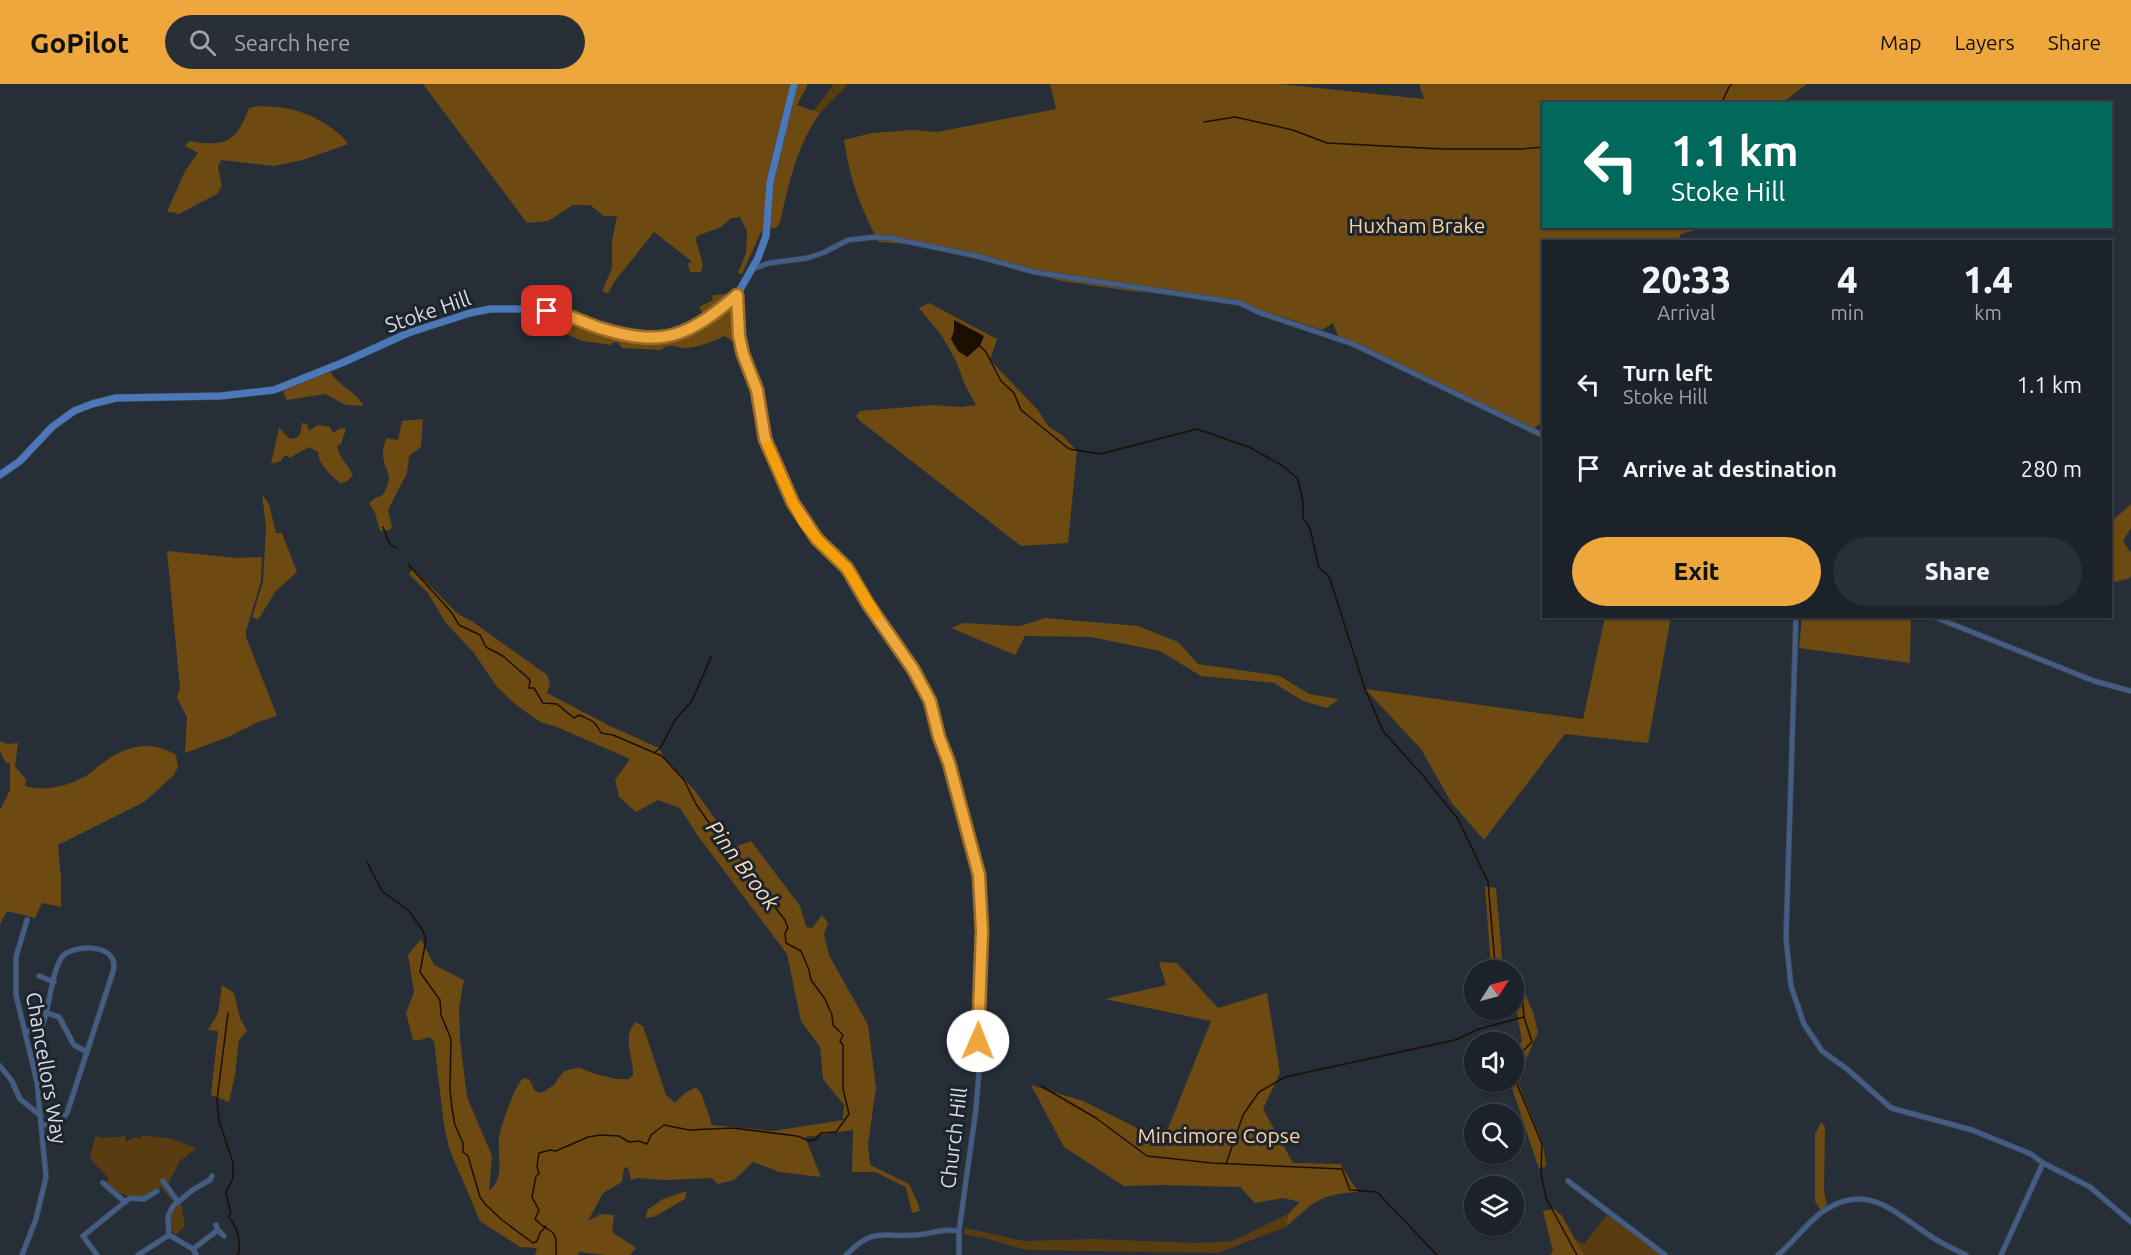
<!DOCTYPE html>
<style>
:root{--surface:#1c222a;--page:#292f36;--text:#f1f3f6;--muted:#a0a4a8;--line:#3a3f47;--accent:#eea73c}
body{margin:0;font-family:Ubuntu,sans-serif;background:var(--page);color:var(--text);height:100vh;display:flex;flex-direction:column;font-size:22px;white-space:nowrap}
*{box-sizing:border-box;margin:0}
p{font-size:20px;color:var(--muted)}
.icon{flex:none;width:33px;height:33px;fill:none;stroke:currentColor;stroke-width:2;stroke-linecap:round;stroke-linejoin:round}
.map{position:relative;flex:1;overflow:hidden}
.drawer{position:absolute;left:1542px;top:156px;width:570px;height:378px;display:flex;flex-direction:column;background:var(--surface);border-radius:0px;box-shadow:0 2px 4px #0004,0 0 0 2px var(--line)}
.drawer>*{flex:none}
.hud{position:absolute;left:1542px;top:18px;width:570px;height:126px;border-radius:0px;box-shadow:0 2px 4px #0004,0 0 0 2px var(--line);background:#00695c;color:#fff;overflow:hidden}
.needle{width:39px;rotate:54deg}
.buttons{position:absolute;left:1464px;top:876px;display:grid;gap:12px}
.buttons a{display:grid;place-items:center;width:60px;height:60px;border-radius:50%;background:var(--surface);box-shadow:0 2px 4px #0004,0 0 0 2px var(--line);font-size:30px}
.pin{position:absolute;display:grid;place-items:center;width:51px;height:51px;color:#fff;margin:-26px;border-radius:12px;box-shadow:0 3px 9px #0006}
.me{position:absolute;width:66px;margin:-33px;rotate:1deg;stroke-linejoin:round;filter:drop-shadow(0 0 4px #0008)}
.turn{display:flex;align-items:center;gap:21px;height:126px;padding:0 30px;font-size:27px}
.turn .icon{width:78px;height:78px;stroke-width:2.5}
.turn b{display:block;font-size:42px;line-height:51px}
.eta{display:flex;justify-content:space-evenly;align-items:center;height:102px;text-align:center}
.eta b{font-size:36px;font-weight:800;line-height:42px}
.action{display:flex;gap:12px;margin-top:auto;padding:12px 30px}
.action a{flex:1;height:69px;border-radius:36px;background:var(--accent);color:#111;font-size:24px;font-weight:800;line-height:69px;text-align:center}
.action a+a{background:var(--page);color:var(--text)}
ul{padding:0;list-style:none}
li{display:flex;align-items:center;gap:18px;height:84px;padding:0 30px}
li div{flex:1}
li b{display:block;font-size:22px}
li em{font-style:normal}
header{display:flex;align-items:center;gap:36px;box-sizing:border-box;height:84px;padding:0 30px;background:var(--accent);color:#111}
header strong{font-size:28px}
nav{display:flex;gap:33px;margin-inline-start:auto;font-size:21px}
.search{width:420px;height:54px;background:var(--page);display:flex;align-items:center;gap:15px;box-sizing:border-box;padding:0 21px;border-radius:33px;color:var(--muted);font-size:22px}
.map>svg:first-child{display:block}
.green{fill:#593c10}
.forest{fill:#6d4a12}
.water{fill:#1d0f00}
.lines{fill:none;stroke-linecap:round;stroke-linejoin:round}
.stream{stroke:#1d0f00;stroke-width:1.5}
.street-casing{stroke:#434a54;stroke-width:6}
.secondary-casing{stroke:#434a54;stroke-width:8}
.street{stroke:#425e87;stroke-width:4.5}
.secondary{stroke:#4b78b9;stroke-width:7}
.route-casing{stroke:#9b6d27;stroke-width:15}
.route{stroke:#eea73c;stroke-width:10}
.slow{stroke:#f59e0b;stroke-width:10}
.labels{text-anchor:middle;stroke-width:6;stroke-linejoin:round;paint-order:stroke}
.park-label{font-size:21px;fill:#fcd39f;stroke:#1d242e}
.street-label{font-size:21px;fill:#d9dee5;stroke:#1d242e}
.water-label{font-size:22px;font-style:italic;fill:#fadfbd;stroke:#1d242e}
</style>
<header>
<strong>GoPilot</strong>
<div class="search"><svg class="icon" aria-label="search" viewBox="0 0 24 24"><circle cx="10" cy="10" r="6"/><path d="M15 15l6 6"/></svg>Search here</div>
<nav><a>Map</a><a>Layers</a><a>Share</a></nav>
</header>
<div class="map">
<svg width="2131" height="1171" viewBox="0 0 2131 1171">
<rect width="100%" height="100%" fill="#262e38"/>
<g class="green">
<path d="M834,0h14l-28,29 -7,-2z"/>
<path d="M142,1051l30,4 25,9 -17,13 -13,24 11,14 -4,3 -13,-15 -20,11 -11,-1 -19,-8 -5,-8 3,-2 -19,-21 5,-22 7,2 24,-2 -1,6 11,-5 5,2z"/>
<path d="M181,1118l4,24 -10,9c-9,-12 -4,-24 6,-33z"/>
<path d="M1288,1130l-2,13 -68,26 -192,-3 -42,-12 -21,-4 2,-6 59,13 71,-2 102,4 35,-2z"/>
<path d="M1607,1131l51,37 3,3h-77l-8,-15 8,4z"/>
</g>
<g class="forest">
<path d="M423,0h385l-11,21 23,8c-25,36 -30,68 -40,109l-4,6 -14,2 -20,44 -4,-1 8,-20 1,-22 -7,-14 -9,1 -10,9 -24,9 -1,4 7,25 -2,7h-11l-2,-9 4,-1 -2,-2 -36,-28c-12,15 -24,30 -36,45 -4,4 -6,10 -10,16l-5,-1v-3l9,-21v-27l5,-25h-13l-14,-11h-17l-25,16 -21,2z"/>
<path d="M1050,0h229l145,15 -5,-15h388l-25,19 -238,1v122l162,1 -25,7 -3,7 -134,1 -1,180 -12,8 -193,-94 -5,-13 -11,7 -39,-13 -44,-12 -53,-9 -55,-5 -69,-10 -130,-35 -53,-4c-19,-35 -29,-62 -35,-102l28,-7 41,-3 24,2 119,-23z"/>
<path d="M259,22c27,1 45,4 68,19 9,6 15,10 21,19l-45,16 -29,6 -53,-6 -3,7 4,19 -5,8 -40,21v-2l-10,-1 18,-41 13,-18 -13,-7 4,-5c36,6 47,2 60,-33z"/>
<path d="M728,210l2,6h9l5,39 -9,4 -10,-7c-12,5 -27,12 -40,12 -10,0 -15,-6 -24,2l-39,-2 -4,-5 -4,-1 -3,3 -28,-4 -42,-17 3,-11c23,2 35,10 57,18 25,9 62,14 86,3 7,-3 14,-8 21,-11l-9,-16 14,-7 -1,-2 1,-3z"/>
<path d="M929,219l68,36 -7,21 47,49 12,18 13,8 15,16 -9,92 -47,3 -161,-125 -4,-5 4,-5 72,-6 29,2 15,-2 -11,-20 -9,-24 -14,-25 -23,-28z"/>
<path d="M330,288c9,14 25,19 34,34l-18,-1 -21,-11 -38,6 -4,-8 4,-5z"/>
<path d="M423,335l-2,28 -12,9 -2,17 -19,37 4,17 -3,3 -9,1 -5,-18 -6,-10 6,-5 8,-3c13,-23 0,-23 0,-42 0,-5 2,-11 3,-15l12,2 4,-19z"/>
<path d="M302,339l5,1 2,7 8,-6 13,2 3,6 8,-5 5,1 -5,15 -4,2c2,12 12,19 16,30l-7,6 -6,1c-9,-7 -22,-20 -22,-31l-9,-5c-6,4 -12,5 -18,11l-6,-3 -4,6 -10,3 8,-36 10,10 5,1 6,-4z"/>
<path d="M262,410l7,10 7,29h6l15,39 -22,20 -17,28 -6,-3 11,-35 3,-55z"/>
<path d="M2131,420v24l-8,13 8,12v22l-1,3 -19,5v-61z"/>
<path d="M167,467l70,7 25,-1 -1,24 -15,50v6l31,79 -19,6 -32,16 -41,15 2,-36 -10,-19 3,-10z"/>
<path d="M413,485l45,45 15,8 74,53 3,8 -3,10 63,33 49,22 5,9 32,35 39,55 16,-6 49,65 6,21 6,1 10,-13 6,8 -4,11 5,21 39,70 8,63 -8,56 2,21 39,19 8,17 3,10 -8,2 -6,-26 -31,-15h-23l1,-42 -48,7 16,40 -41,-5 -27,-10 -19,18 -16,4 -6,-6 -47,2 -27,-2 -7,2 -3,-13 -4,1 -2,14 -19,11 -15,28 13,-7 13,1 -2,17 24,16 -6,7h-25l-26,-3 -1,3h-43l2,-7 -17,-1 -40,-26 -31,-73 -5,-23 -10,-84 -4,-4 -10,3h-7l-7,-27 8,-21 -6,-37 13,-16 13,26 30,15 -5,28 1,32 7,57 25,59 -3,35c17,-14 8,-34 10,-53 2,-14 15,-50 24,-60l6,1 6,12 6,2 13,-8 9,-13 8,-3 9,-1 15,6 21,5h13l4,-4c1,-18 -12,-38 3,-53l7,4 23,69 9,8 10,-10 11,-6 6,8 10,30 61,6 70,-11 1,-15 -21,-26 -3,-32 -19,-26 -14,-67 -89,-118 -18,-28 -22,-8 -22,12 -17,-15 -4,-17 15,-21 -73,-32 -17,-5 -25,-18 -18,-17 -23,-34 -28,-30 -18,-30 -19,-19z"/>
<path d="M1605,533h66l-23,126 -83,-9 -81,106 -33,-38 -30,-53 -56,-60 218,30z"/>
<path d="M1802,533h109l-1,46 -111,-15z"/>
<path d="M1045,534l93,8 40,16 20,22 82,12 29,18 30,5 -12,9 -24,-7 -29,-18 -73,-7 -41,-25 -69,-14 -66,-1 -10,19 -64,-27 12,-5 57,3z"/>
<path d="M0,657l8,3 10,-1 -3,24 11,12 -1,7c18,6 43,0 59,-9 7,-3 12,-10 19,-14 22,-17 48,-24 73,-8l2,12 -4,8 -30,27 -86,43 3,33v29l-19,-4 -7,15 -28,-7 -7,13v-114l10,-20v-27h-4l-6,-12z"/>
<path d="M1485,802l11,2 7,82 -12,-1z"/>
<path d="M1159,878l18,1 41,45 49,-15 13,80 -17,36 30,54 47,1 18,28c-38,2 -45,10 -72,35l2,-13 12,-12 -17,-4 -28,5 -15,-16 -77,-2 -39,1 -60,-39 -33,-62 52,16 80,40 48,-120 -106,-22 61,-14z"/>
<path d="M1514,898l10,9 9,21 5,20 -21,48 26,64 3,22 -7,3 -29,-87h4v-36l8,-4 -8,-47z"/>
<path d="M222,901l12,8 6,25 7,13 -8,9 -4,35 -6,27 -18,-7 7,-64 -10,-1 10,-17z"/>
<path d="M1821,1038l4,5 -1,63 3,17 -5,5 -7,-11v-67z"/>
<path d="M687,1107l-2,8 -31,18 -8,1 1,-8 16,-11z"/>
<path d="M1554,1125l8,7 22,39h-34l3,-4 -10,-40z"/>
</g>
<path class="water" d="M954,236l30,16 -4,10 -13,11 -9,-6 -7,-12 3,-8z"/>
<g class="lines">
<g class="stream">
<path d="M1721,20l8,-17 3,-3"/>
<path d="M1204,38l31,-5 58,13 34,13 115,6h80l22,-2"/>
<path d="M980,262l6,6 15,29 13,12 7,17 48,39 31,5 97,-25 52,18 34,19 15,13 5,23v16l7,10 9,40 10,8 36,113 18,42 42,47 33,41 30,63 7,82 3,6"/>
<path d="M383,443l6,16 7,5"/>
<path d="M408,480l44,49 7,12 21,10 6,12 17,9 25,22 2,2 -1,8h5l9,15 14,1 17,14 5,-3c11,5 16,5 22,18l12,2 49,21 22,24 12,24 20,29 32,33 11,21 26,33 3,8 -3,5 1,10 15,8 8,19 2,10 14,19 7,16 1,10 10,10 -3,6 3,4v44l6,25 -13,18 -15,1 -5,6 -6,2 -13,-5 -64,-8 -44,2 -25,-5 -13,10 -4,9 -8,-3 -10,1 -10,-6 -18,-1 -13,2 -32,14 -6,-1 -11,3 -2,13 2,8 -3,2 -4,21 7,13 -4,9c15,17 23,5 21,36"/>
<path d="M654,669l7,-6 14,-27 17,-19 19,-44"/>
<path d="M367,778l15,29 27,20 14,20 3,9 -6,32 20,28 1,15 10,24 -1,50 2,19 3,17 8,18v9l5,4 12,41 5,7 17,16 31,23 4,-2 3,-8 6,-7"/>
<path d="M1514,903l8,6 2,24 8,25 -14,14 -4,21 28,67 -1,29 5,25 31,57"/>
<path d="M228,929l-11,87 2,20 14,43v15l-7,15 5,21 -3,2c9,10 14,26 10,39"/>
<path d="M1041,1002l55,32 51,38 65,7 130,6 8,21 27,2 60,63"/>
<path d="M1226,1080l17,-49 16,-23 26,-15 170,-37 24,-11 45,-12"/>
</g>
<defs>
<g id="street">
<path d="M753,185l16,-6 39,-5 17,-6 23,-12 27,-3 15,1 87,18 57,16 206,31 18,9 95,32 191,92"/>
<path d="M737,211l2,41 4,18 14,36 8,49 28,64 24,36 30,29 13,23 53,78 15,25 51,181 3,35 -4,118 1,43 -3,38 -17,122v24"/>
<path d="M1796,532l-10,322 5,48 13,38 18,27 25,18 44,39 81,22 59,24 12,9 47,24 41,35"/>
<path d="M1932,532l162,65 37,10"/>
<path d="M39,892l15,6"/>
<path d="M47,929l12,4 15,28 13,7"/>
<path d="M25,948l12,-3 5,-3c8,-19 9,-53 20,-69 8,-12 59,-16 51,15l-46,141 -6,8 -18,4"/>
<path d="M0,982l12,15 8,18 21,17"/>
<path d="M163,1097l15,21"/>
<path d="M1568,1097l97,74"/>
<path d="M103,1099l22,19"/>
<path d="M218,1146l6,6"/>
<path d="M169,1151l-1,-19 5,-10 21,-17 16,-9 2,-4"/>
<path d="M169,1151l24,14 3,6"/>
<path d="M193,1165l25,-19 -2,-5"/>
<path d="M22,1171l14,-36 10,-42 -9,-95 -21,-87v-38l11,-37"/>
<path d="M97,1171l-14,-19 47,-38 14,1 13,-8"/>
<path d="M138,1171l31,-20"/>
<path d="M846,1171c29,-29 35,-17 70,-20 15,-1 27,-7 43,-4"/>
<path d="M1778,1171c16,-13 30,-34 47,-45 43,-28 70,3 104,25 11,8 25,14 37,20"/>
<path d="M2001,1171l42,-92"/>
</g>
<path id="secondary" d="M0,391l20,-14 32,-34 22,-16 18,-7 24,-6 105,-2 53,-6 70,-28 64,-29 62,-20 20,-4h40l32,4 41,16 28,6 29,3 25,-6 24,-14 28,-23 21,-37 8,-22 4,-54 24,-98"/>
</defs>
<use href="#street" class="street-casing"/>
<use href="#secondary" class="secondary-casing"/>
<use href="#street" class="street"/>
<use href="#secondary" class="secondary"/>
</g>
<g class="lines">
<defs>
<path id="route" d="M547,227c23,3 36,12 56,18 62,19 87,6 134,-34l2,41 4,18 14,36 8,49 28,64 24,36 30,29 21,36 45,65 17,32 9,36 10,26 30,112 3,56 -4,110"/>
</defs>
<use href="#route" class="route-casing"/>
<use href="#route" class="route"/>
<path class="slow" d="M768,362l25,57 11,20 13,16 30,29 29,47"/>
</g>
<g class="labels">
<g class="park-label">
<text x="1417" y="149">Huxham Brake</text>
<text x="1219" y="1059">Mincimore Copse</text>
</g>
<g class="street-label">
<text transform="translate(428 228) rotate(-19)" y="7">Stoke Hill</text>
<text transform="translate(46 984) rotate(80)" y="7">Chancellors Way</text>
<text transform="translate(954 1054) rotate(-83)" y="7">Church Hill</text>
</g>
<g class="water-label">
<text transform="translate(743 781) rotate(53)" y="8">Pinn Brook</text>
</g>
</g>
</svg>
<div class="buttons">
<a><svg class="needle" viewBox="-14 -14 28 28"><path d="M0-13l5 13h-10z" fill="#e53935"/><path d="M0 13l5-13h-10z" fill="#a0a4a8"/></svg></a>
<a><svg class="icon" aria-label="sound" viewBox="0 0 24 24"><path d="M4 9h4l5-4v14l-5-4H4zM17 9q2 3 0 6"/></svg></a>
<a><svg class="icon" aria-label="search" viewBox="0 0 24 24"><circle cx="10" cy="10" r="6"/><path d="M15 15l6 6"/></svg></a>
<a><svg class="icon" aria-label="layers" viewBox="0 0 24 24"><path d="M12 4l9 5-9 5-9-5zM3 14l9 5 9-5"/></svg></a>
</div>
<div class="pin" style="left:547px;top:227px;background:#d93025"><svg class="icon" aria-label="arrive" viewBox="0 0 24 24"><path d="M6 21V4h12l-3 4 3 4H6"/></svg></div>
<svg class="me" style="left:978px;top:957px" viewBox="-20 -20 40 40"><circle r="19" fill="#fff"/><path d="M0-13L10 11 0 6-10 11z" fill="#eea73c"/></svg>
<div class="hud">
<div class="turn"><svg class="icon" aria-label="left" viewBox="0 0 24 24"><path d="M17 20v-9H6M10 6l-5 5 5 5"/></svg><div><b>1.1 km</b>Stoke Hill</div></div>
</div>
<section class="drawer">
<div class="eta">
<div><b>20:33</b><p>Arrival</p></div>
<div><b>4</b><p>min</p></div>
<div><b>1.4</b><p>km</p></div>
</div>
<ul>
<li><svg class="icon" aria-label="left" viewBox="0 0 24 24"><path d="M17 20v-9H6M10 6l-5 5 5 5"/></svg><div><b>Turn left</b><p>Stoke Hill</p></div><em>1.1 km</em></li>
<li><svg class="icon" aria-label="arrive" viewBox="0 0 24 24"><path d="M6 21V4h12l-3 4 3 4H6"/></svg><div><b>Arrive at destination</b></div><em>280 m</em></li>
</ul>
<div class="action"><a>Exit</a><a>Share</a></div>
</section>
</div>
